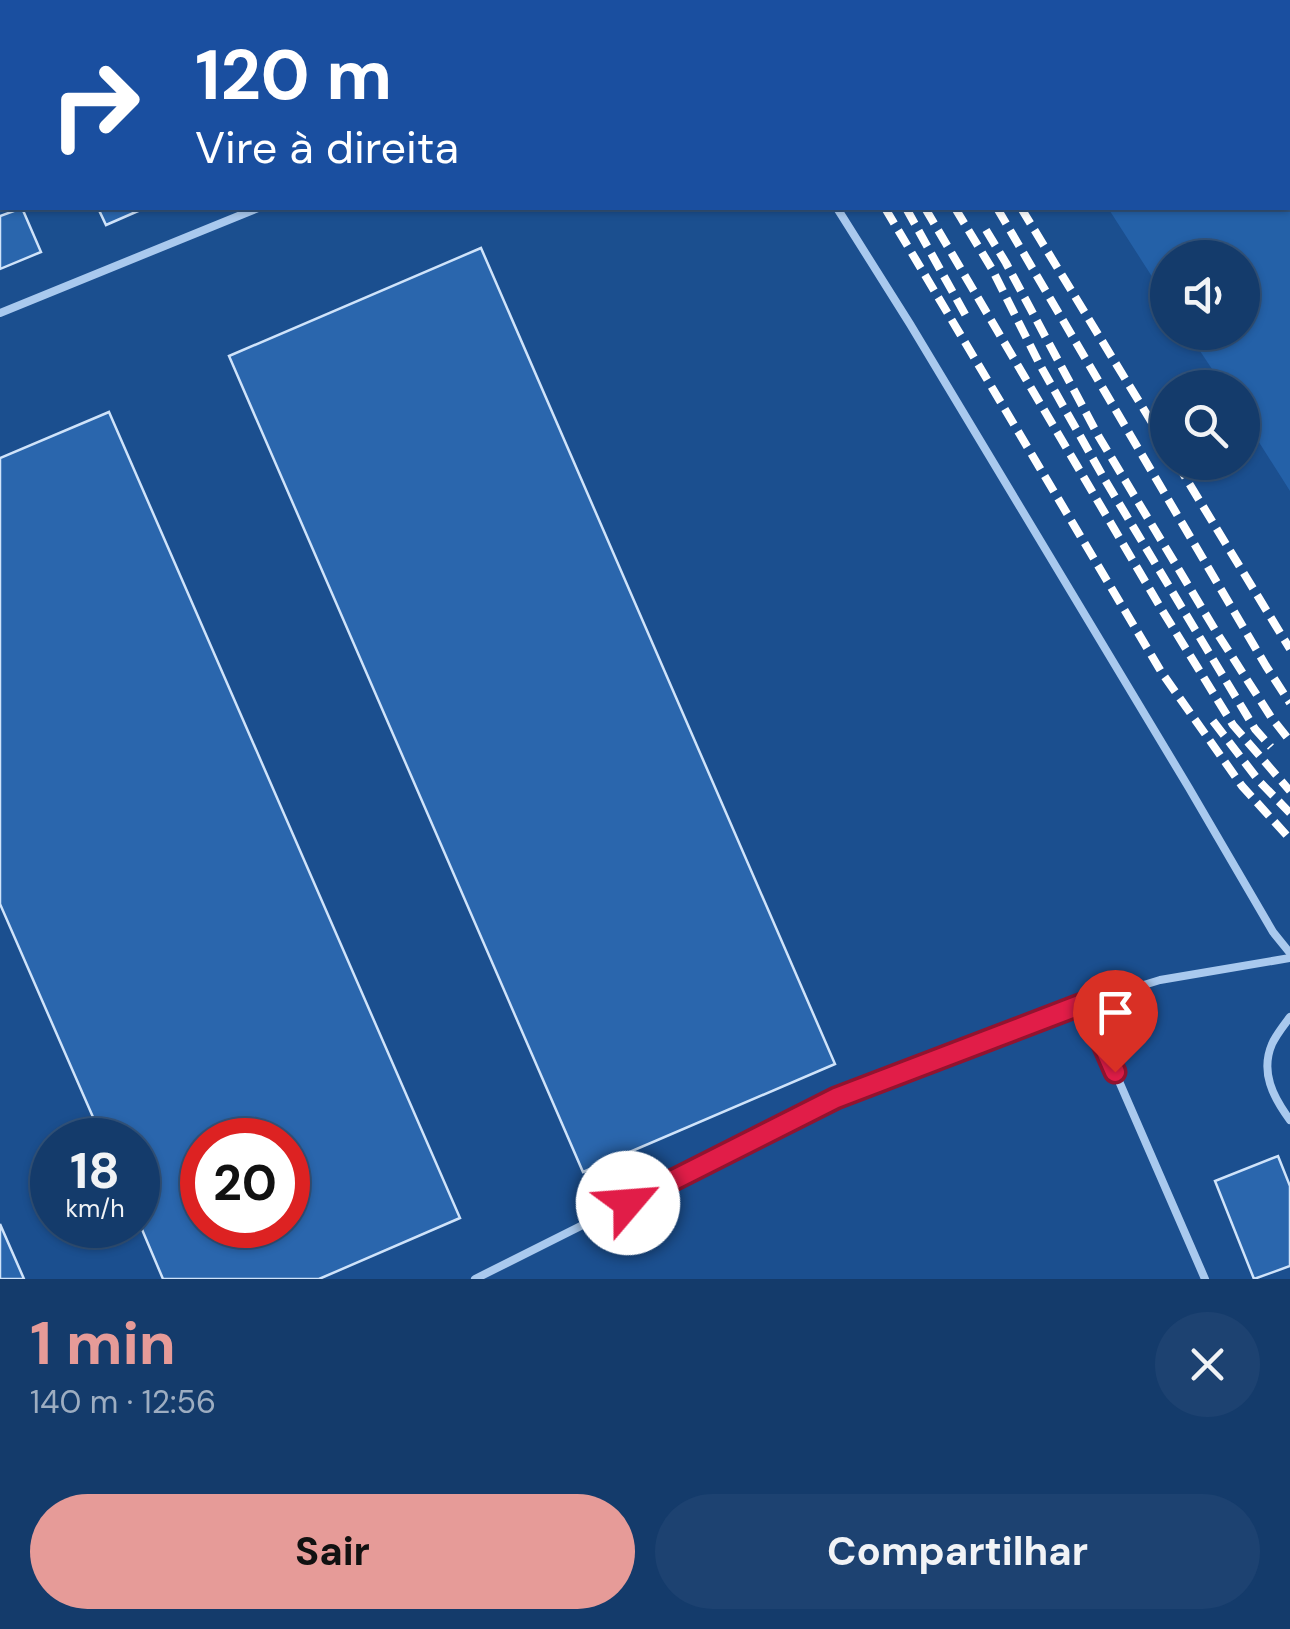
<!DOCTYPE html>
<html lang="pt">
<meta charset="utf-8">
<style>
:root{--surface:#143b6b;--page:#1d4271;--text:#f1f3f6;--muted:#9dadc1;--line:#33557e;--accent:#e69b98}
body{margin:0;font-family:"DM Sans",sans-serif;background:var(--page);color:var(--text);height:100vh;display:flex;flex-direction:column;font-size:38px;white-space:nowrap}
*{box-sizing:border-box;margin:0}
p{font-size:32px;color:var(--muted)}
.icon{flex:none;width:55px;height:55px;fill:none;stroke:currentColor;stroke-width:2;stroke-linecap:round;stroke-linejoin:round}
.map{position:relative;height:1279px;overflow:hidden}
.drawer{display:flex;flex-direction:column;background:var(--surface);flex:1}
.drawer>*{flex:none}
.top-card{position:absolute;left:0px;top:0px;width:1290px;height:210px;box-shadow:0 2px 8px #0004,0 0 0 2px var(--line);background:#1a4fa0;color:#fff;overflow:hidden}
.tools{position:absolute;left:1150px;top:240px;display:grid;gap:20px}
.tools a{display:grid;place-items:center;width:110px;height:110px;border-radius:50%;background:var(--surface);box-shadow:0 2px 8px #0004,0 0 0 2px var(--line);font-size:50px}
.speed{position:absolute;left:30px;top:1118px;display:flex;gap:20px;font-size:50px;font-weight:700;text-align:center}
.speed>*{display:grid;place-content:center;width:130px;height:130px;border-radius:50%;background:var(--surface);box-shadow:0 2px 8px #0004,0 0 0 2px var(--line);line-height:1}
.speed small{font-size:25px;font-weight:400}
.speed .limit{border:15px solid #d22;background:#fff;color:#111}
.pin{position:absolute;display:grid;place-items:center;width:85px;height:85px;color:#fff;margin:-102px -42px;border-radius:50% 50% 50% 0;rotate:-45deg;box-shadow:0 0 10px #0007}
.pin .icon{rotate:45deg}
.me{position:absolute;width:110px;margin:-55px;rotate:63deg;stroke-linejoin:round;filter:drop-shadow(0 0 8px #0008)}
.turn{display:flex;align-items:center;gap:35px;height:210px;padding:0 30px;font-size:45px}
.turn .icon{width:130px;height:130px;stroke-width:2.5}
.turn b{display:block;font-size:70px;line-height:85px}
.round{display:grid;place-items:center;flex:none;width:105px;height:105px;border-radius:52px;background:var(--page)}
.overview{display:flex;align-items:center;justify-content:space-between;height:170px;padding:0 30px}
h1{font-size:60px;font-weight:700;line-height:75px;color:var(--accent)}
.action{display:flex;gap:20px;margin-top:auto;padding:20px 30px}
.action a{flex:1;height:115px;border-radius:60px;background:var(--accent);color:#111;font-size:40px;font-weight:700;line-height:115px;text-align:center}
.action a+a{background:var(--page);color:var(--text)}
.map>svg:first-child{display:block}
.green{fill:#2461a8}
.building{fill:#2a66ad;stroke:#cfe3fa;stroke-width:2.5;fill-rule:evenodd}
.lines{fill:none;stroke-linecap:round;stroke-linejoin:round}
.service{stroke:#a9c9ee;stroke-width:8}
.rail{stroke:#fff;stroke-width:8;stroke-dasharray:18 8;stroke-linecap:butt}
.route-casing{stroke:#92132f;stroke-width:25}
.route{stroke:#e11d48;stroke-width:18}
</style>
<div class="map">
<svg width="1290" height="1279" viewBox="0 0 1290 1279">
<rect width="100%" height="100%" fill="#1b4f8f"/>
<path class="green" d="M974,0h316v491l-47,-74 -1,-29 -18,-1 -36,-54 54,-1v-74h-74l-1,42 -59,-92h180v-206h-312z"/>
<g class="building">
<path d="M0,0h163l1,2h-162v128l-2,1z"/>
<path d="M22,208l19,44 -41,17v-53z"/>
<path d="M98,208h47l-39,17z"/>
<path d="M481,248l354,816 -252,108 -354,-816z"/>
<path d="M109,412l351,806 -141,61h-156l-25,-59v-80h-35l-103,-236v-446zM202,1140h86v85h-86z"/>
<path d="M1278,1156l12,30v80l-36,13 -39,-98z"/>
<path d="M0,1224l24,55h-24z"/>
</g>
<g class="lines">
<g class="service">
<path d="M192,0l1,2"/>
<path d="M837,208l73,116 279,464 84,144 17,21"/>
<path d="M0,313l258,-105"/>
<path d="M1085,1003l120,276"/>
<path d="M1290,1017c-6,8 -14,18 -18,27 -12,28 1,53 18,76"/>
<path d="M475,1279l361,-181 249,-95 75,-23 130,-22"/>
</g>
<g class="rail">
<path d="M760,0l2,2"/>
<path d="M802,0l1,2"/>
<path d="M830,0l1,2"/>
<path d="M874,0l1,2"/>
<path d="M898,0l1,2"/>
<path d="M885,208l277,465 80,113 48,53"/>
<path d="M906,208l60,108"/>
<path d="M925,208l237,402 71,115 57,66"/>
<path d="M955,208l37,61 48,96 65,115 150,249 16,18"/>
<path d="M997,208l269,458 24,37"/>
<path d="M1021,208l147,241"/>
<path d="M986,230l20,33 93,174 118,196 54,84 19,24"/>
<path d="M1176,462l114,187"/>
<path d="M1213,721l46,60 31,32"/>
</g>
</g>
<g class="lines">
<defs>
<path id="route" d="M628,1203l208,-105 249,-95 30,69"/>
</defs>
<use href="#route" class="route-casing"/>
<use href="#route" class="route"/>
</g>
</svg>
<div class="tools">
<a><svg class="icon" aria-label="sound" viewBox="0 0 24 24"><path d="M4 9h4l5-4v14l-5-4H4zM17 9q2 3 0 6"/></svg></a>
<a><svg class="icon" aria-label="search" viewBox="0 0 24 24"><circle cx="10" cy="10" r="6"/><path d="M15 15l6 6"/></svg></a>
</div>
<div class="speed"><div>18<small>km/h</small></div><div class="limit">20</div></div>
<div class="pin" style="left:1115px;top:1072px;background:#d93025"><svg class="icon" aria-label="arrive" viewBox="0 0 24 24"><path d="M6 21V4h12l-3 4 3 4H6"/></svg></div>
<svg class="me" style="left:628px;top:1203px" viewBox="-20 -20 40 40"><circle r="19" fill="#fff"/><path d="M0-13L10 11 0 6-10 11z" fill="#e11d48"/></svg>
<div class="top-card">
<div class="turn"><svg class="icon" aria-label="right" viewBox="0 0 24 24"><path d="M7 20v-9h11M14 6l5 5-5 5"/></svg><div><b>120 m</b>Vire à direita</div></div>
</div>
</div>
<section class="drawer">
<div class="overview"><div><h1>1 min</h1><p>140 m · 12:56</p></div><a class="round"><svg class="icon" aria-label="close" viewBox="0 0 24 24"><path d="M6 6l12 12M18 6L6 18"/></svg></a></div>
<div class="action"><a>Sair</a><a>Compartilhar</a></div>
</section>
